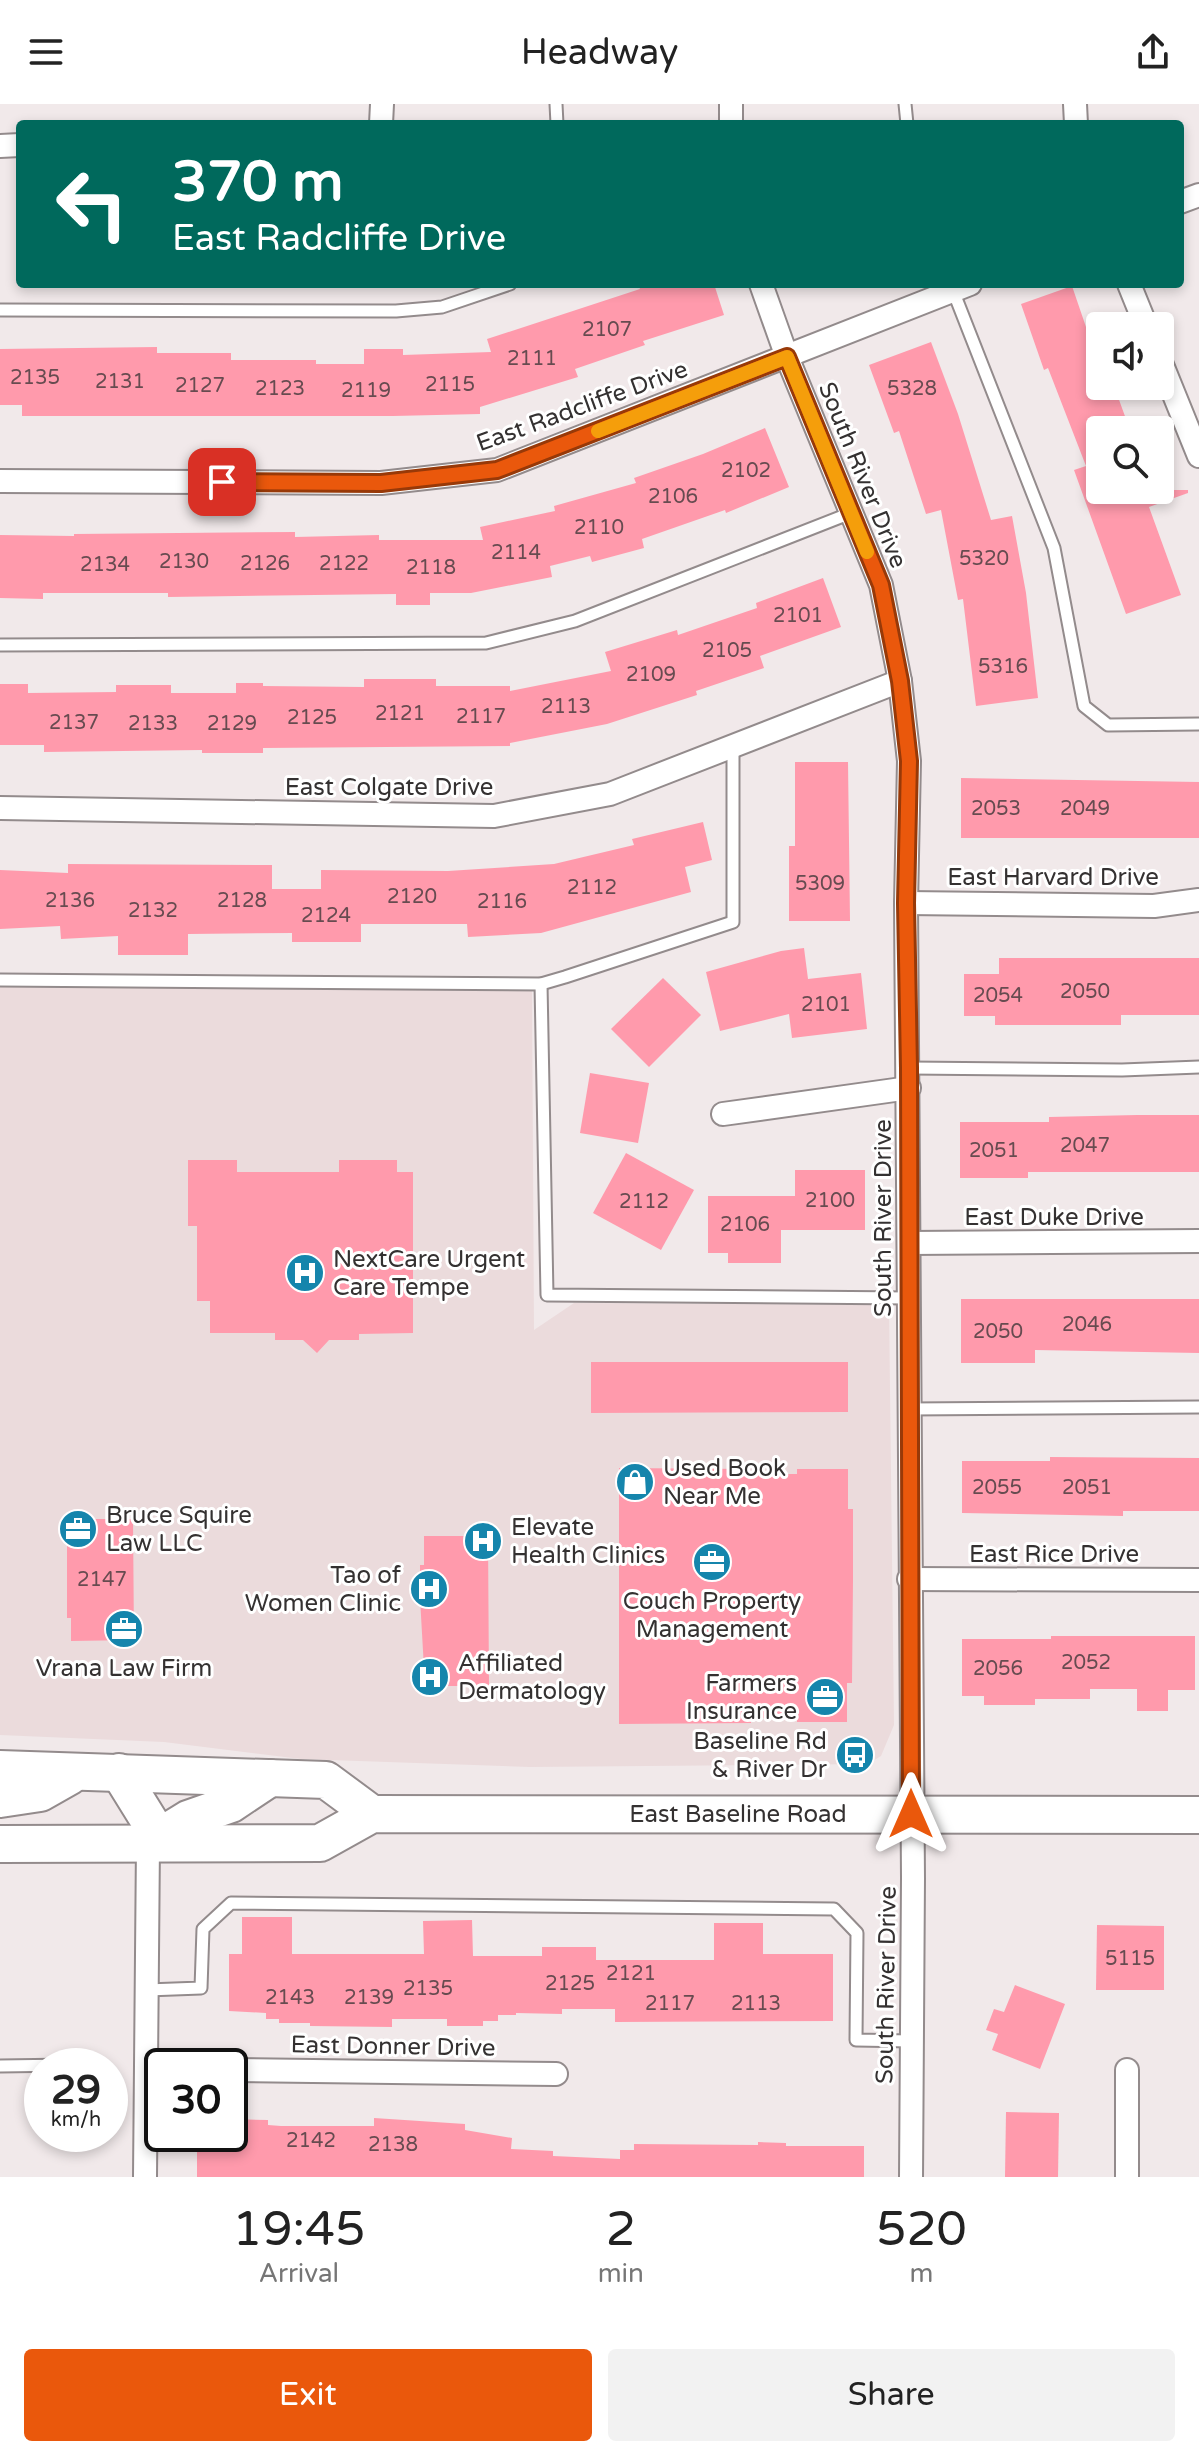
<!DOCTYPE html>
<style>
:root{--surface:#fff;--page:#f2f2f2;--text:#222;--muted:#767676;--accent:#ea580c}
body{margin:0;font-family:"Varela Round",sans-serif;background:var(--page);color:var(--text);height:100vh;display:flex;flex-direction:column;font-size:30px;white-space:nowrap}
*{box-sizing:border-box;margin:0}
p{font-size:26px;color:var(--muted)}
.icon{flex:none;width:44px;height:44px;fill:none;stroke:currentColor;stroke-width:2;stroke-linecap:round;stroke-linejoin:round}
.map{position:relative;height:2073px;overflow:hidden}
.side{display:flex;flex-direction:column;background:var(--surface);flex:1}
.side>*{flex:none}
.guide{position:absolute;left:16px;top:16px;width:1168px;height:168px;border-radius:8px;box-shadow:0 4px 12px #0003;background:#00695c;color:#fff;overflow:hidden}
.controls{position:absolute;left:1086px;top:208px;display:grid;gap:16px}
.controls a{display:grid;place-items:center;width:88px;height:88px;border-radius:8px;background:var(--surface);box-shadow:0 4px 12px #0003;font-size:40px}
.speed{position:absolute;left:24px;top:1944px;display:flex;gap:16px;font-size:40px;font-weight:700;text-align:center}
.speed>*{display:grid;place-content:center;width:104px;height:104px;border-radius:50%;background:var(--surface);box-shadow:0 4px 12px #0003;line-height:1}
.speed small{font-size:20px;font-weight:400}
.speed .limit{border:4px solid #111;border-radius:12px;background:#fff;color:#111}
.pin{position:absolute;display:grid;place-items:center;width:68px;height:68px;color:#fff;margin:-34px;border-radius:16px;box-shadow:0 4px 12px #0006}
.me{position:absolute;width:88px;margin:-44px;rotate:0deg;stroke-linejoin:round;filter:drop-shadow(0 0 6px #0008)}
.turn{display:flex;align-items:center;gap:28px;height:168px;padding:0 24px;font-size:36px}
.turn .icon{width:104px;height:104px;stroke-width:2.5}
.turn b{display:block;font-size:56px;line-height:68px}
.eta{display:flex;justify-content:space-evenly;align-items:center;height:136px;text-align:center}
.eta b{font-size:48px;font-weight:600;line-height:56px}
.cta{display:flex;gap:16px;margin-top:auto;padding:16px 24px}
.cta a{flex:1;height:92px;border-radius:8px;background:var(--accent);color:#fff;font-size:32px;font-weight:600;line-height:92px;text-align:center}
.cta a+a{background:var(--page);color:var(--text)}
header{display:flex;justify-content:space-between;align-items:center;height:104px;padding:0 24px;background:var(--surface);font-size:36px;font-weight:600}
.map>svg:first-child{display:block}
.built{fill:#ebdbdc}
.building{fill:#ff9aac}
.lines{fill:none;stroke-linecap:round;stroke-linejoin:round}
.service-casing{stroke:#938b8c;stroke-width:15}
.minor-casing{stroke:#938b8c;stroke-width:26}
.primary-casing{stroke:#938b8c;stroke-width:40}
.service{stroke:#fff;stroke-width:11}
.minor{stroke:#fff;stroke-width:22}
.primary{stroke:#fff;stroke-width:36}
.route-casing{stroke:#983908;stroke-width:20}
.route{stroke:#ea580c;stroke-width:14}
.slow{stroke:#f59e0b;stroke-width:14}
.labels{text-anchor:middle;stroke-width:6;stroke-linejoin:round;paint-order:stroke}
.number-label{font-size:20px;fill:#674b50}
.street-label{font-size:24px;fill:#343131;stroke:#fff}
.poi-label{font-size:24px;fill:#343131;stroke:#fff;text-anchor:start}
</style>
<header><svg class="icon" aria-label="menu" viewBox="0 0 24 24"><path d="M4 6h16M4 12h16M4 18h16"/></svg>Headway<svg class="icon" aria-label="share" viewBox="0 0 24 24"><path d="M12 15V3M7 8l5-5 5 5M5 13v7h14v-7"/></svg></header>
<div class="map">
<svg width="1199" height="2073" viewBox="0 0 1199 2073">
<rect width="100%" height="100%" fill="#f1e9ea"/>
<path class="built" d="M0,883h532l2,343 40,-27 315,2 5,420 -13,31 -13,8 -338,3 -229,-8 -137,-17 -164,-7z"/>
<g class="building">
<path d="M638,180h76l10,31 -81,26 2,4 -70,24 3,8 -98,30v7l-87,2h-371v-11h-22v-56l157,-2v6h74v7h85v4h48v-15h39v6l88,-3 -4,-13 153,-50z"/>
<path d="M1072,182l28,82v18h14l16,44h-30v60h88v3l-39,14 32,88 -55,19 -52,-144 12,-4 -38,-98 -4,2 -23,-66z"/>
<path d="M931,238l27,72 33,106 21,-4 14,77 12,105 -62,8 -13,-107 -5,1 -17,-90 -15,4 -27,-83 -5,2 -25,-68z"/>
<path d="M765,324l24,59 -63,26 -1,-3 -83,29 2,9 -52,14 -2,-6 -40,10 2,11 -81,16h-41v12h-34v-11l-228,3v-4h-125v6l-43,-1v-63l74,1v-2l221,-2v5l84,-2v5h104l-3,-13 75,-16 -1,-5 82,-23 -2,-5 69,-24z"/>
<path d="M823,474l18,49 -81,29 4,12 -68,23 1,4 -90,29 -97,19v3l-247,2v5h-61v-3l-158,2v-7h-44v-61h28v9l88,-1v-7h55v8h65v-10h27v3l101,1v-8h72v7h74v5l101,-20 -6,-19 72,-22 1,5 79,-27 -1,-5z"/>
<path d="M795,658h53l2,159h-61v-75h6z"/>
<path d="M961,674l238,4v56h-238z"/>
<path d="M703,718l9,38 -27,7 6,25 -150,41 -73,4 -1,-13h-106v18h-69v-9l-104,1v21h-70v-19l-57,3 -1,-13 -60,3v-59l68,3v-9l204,1v24h49v-19l127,1 106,-7 80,-19 -2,-6z"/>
<path d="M804,844l4,31 53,-6 6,56 -75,9 -3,-24 -69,17 -14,-59 75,-21z"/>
<path d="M999,854h200v57h-78v10h-126v-9h-31v-42h35z"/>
<path d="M663,874l38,37 -52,52 -38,-38z"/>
<path d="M590,969l59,10 -11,60 -58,-10z"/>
<path d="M1137,1011h62v57h-171v6h-68v-56h89v-5z"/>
<path d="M626,1049l68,37 -33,60 -68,-37z"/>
<path d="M188,1056h49v12h102v-12h58v12h16v161l-54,1v6h-30l-12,13 -14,-13h-28v-7h-65v-32h-13v-75h-9z"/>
<path d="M795,1066h70v60h-84v33h-53v-10h-20v-57h87z"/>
<path d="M961,1195h238v54l-164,-3v13h-74z"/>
<path d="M591,1258h257v50l-257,1z"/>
<path d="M1050,1353l149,1v53h-76v5l-161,-3v-52h88z"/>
<path d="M619,1364l131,1v5h47v-5h51v40h5v71l-1,103h-5v39h-50v-4h-46v5l-132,1z"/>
<path d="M71,1415h62l1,121 -63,1v-23h-4v-77h4z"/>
<path d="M424,1432h64l1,150h-64l-5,-88v-33h4z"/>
<path d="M1051,1532h144v54h-27v21h-31v-22h-47v10h-55v6h-51v-9h-22v-57h89z"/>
<path d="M242,1813h50v37h132l-1,-33 49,-1 1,36h69v-9h54v13h118v-37h49v31h70v67l-218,1v-13h-53v5l-46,-1v2h-18v6h-15v5h-36v-7h-55v8l-82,-1v-3h-31v-4h-13v-6l-37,-2v-57h13z"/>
<path d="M1097,1821l67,1v64h-68z"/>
<path d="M1015,1881l50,19 -25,65 -48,-19 6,-16 -12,-4 8,-21 10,3z"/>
<path d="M1006,2008l53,1 -1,64h-53z"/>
<path d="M374,2014l91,6v6l47,8 -1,11 42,2v5l67,3v-9h14v-6l124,1v-3l28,1v3h78v31h-667v-43h33v-15l38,1v5l13,1h93z"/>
</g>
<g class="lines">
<defs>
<g id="service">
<path d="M556,0l1,20"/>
<path d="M905,0l2,20"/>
<path d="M952,184l102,260 30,158 24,19 91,-1"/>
<path d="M0,206l396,1 46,-4 68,-23"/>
<path d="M0,541l486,-2 89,-22 276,-108"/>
<path d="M0,876l541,4 24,-7 168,-55v-176"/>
<path d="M541,880l6,311 362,3"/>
<path d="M909,964l213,2 77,-3"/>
<path d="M909,1305l290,-2"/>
<path d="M147,1886l54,-2 2,-59 28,-26 603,6 23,24 -1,107 55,1"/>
<path d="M0,1962l69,-1"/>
</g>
<g id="minor">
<path d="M731,0v20"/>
<path d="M1075,0l1,20"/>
<path d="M381,20l1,-20"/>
<path d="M0,42l20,-1"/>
<path d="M1180,98l19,-7"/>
<path d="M761,180l26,73 94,228 19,96 9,80 -3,142 7,975 -2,299"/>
<path d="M1129,180l17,42"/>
<path d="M1160,256l39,96"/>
<path d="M0,377l381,2 116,-13 473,-186"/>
<path d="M0,704l494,8 116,-22 290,-113"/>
<path d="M906,799l248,3 45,-6"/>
<path d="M723,1010l186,-26"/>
<path d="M909,1139l290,-2"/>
<path d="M909,1475l290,1"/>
<path d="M230,1966l326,4"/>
<path d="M1127,1966v107"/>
<path d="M145,2073l3,-334"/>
</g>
<g id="primary">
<path d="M0,1665l326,11 46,34"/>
<path d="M119,1668l31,50 -2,21"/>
<path d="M0,1695l40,-6 30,-17"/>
<path d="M149,1739l39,-24 43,-15 39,-26"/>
<path d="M0,1740l320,-1 52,-29 827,1"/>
</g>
</defs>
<use href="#service" class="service-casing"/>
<use href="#minor" class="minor-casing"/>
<use href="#primary" class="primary-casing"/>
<use href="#service" class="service"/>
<use href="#minor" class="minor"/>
<use href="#primary" class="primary"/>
</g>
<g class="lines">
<defs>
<path id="route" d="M222,378l159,1 116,-13 290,-113 94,228 19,96 9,80 -3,142 3,165 2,746"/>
</defs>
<use href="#route" class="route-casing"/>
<use href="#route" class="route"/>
<path class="slow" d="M598,327l189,-74 80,195"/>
</g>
<defs>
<symbol id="hospital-disc" viewBox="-11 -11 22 22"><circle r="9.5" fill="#1585ac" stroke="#fff"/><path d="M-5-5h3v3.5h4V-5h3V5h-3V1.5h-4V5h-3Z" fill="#fff"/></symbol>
<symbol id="shop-disc" viewBox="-11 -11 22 22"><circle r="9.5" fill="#1585ac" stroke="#fff"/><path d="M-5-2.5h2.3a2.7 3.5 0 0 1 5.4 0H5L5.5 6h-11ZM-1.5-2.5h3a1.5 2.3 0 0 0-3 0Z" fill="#fff"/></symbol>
<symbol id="office-disc" viewBox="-11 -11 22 22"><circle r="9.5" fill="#1585ac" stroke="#fff"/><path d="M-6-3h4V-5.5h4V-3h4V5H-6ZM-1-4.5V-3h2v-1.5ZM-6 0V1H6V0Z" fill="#fff"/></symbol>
<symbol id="bus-disc" viewBox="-11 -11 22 22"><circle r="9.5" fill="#1585ac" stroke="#fff"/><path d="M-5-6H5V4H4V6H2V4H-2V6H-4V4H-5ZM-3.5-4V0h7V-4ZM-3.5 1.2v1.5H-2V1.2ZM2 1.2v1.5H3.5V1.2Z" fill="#fff"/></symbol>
</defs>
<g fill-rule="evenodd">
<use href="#hospital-disc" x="283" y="1147" width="44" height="44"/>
<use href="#shop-disc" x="613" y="1356" width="44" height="44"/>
<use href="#office-disc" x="56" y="1403" width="44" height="44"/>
<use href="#hospital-disc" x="461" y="1415" width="44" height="44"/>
<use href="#office-disc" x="690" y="1436" width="44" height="44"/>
<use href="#hospital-disc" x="407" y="1463" width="44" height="44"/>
<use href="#office-disc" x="102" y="1503" width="44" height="44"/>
<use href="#hospital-disc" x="408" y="1551" width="44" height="44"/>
<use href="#office-disc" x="803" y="1571" width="44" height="44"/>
<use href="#bus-disc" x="833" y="1629" width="44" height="44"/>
</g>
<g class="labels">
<g class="number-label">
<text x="607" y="232">2107</text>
<text x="532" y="261">2111</text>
<text x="35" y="280">2135</text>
<text x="120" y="284">2131</text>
<text x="450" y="287">2115</text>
<text x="200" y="288">2127</text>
<text x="280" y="291">2123</text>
<text x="912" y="291">5328</text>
<text x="366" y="293">2119</text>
<text x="746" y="373">2102</text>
<text x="673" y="399">2106</text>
<text x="599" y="430">2110</text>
<text x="516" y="455">2114</text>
<text x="984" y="461">5320</text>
<text x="184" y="464">2130</text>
<text x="265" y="466">2126</text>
<text x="344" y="466">2122</text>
<text x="105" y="467">2134</text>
<text x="431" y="470">2118</text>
<text x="798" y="518">2101</text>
<text x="727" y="553">2105</text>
<text x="1003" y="569">5316</text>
<text x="651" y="577">2109</text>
<text x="566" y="609">2113</text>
<text x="400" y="616">2121</text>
<text x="481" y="619">2117</text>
<text x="312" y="620">2125</text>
<text x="74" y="625">2137</text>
<text x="153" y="626">2133</text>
<text x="232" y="626">2129</text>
<text x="996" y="711">2053</text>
<text x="1085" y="711">2049</text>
<text x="820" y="786">5309</text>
<text x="592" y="790">2112</text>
<text x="412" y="799">2120</text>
<text x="70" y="803">2136</text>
<text x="242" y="803">2128</text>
<text x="502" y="804">2116</text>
<text x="153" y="813">2132</text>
<text x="326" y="818">2124</text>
<text x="1085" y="894">2050</text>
<text x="998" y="898">2054</text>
<text x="826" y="907">2101</text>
<text x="1085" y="1048">2047</text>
<text x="994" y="1053">2051</text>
<text x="830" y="1103">2100</text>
<text x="644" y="1104">2112</text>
<text x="745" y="1127">2106</text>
<text x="1087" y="1227">2046</text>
<text x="998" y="1234">2050</text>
<text x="997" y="1390">2055</text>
<text x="1087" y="1390">2051</text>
<text x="102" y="1482">2147</text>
<text x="1086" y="1565">2052</text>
<text x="998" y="1571">2056</text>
<text x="1130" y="1861">5115</text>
<text x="631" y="1876">2121</text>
<text x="570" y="1886">2125</text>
<text x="428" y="1891">2135</text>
<text x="290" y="1900">2143</text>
<text x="369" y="1900">2139</text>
<text x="670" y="1906">2117</text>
<text x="756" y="1906">2113</text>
<text x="311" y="2043">2142</text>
<text x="393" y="2047">2138</text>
</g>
<g class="street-label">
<text transform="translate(582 302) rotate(-20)" y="8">East Radcliffe Drive</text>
<text transform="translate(863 371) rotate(68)" y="8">South River Drive</text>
<text x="389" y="691">East Colgate Drive</text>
<text x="1053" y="781">East Harvard Drive</text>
<text x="1054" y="1121">East Duke Drive</text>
<text transform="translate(883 1114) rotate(-90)" y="8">South River Drive</text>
<text x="1054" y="1458">East Rice Drive</text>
<text x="738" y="1718">East Baseline Road</text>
<text transform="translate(886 1881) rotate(-89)" y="8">South River Drive</text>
<text transform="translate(393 1942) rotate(1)" y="8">East Donner Drive</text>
</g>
<g class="poi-label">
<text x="333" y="1163">NextCare Urgent<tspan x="333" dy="28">Care Tempe</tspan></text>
<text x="663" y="1372">Used Book<tspan x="663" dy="28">Near Me</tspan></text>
<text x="106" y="1419">Bruce Squire<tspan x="106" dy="28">Law LLC</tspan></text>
<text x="511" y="1431">Elevate<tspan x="511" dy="28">Health Clinics</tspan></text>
<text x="401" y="1479" text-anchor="end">Tao of<tspan x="401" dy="28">Women Clinic</tspan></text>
<text x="712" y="1505" text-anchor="middle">Couch Property<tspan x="712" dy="28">Management</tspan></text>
<text x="458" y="1567">Affiliated<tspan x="458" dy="28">Dermatology</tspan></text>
<text x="124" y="1572" text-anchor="middle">Vrana Law Firm</text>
<text x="797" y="1587" text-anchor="end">Farmers<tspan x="797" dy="28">Insurance</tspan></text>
<text x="827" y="1645" text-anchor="end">Baseline Rd<tspan x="827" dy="28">&amp; River Dr</tspan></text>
</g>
</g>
</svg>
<div class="controls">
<a><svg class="icon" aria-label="sound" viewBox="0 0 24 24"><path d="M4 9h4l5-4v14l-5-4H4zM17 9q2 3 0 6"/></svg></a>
<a><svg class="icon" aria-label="search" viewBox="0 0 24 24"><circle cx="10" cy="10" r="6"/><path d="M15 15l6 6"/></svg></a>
</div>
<div class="speed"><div>29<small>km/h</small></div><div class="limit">30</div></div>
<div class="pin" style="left:222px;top:378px;background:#d93025"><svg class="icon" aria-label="arrive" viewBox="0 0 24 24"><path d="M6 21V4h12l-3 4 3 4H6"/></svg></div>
<svg class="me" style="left:911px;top:1710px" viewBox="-20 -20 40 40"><path d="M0-17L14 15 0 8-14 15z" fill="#ea580c" stroke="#fff" stroke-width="4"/></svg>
<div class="guide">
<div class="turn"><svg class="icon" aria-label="left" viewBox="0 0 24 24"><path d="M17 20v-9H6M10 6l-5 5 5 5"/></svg><div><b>370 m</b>East Radcliffe Drive</div></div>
</div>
</div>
<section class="side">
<div class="eta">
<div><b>19:45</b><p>Arrival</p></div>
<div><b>2</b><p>min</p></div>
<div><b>520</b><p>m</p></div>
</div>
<div class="cta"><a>Exit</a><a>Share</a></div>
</section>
